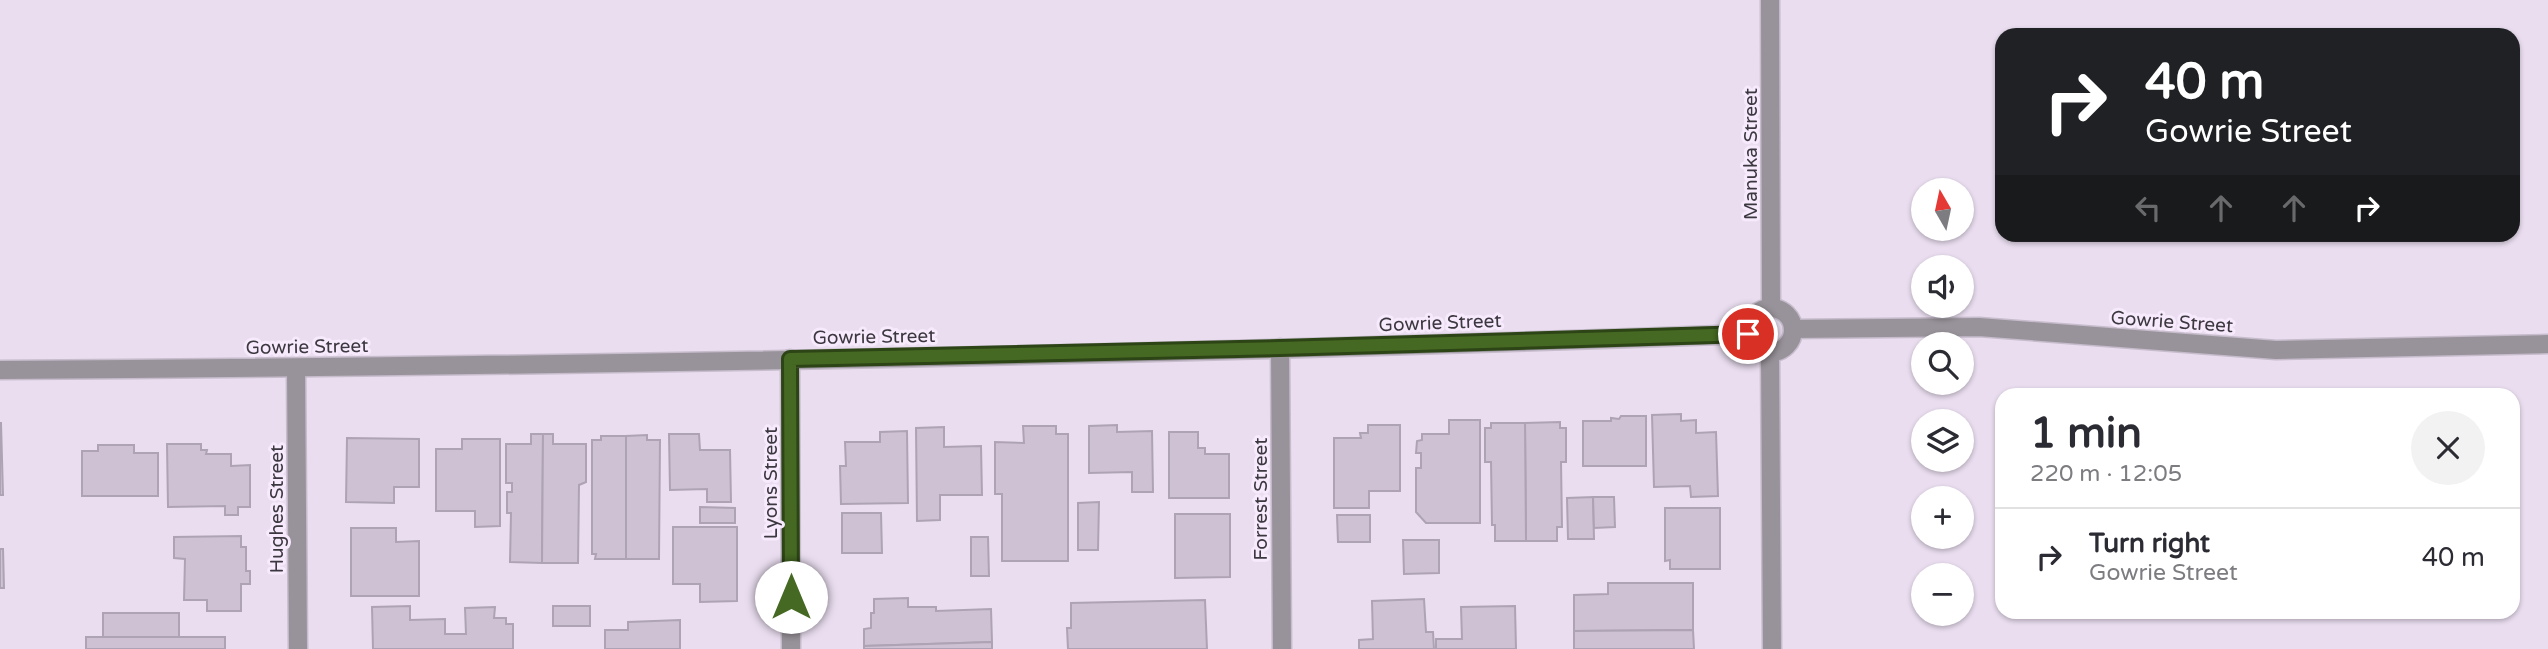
<!DOCTYPE html>
<meta charset="utf-8">
<style>
:root{--surface:#fff;--page:#f2f2f3;--text:#2b2b33;--muted:#7c7c81;--line:#e1e1e2}
body{margin:0;font-family:"Varela Round",sans-serif;background:var(--page);color:var(--text);height:100vh;display:flex;flex-direction:column;font-size:26px;white-space:nowrap}
*{box-sizing:border-box;margin:0}
p{font-size:23px;color:var(--muted)}
.icon{flex:none;width:38px;height:38px;fill:none;stroke:currentColor;stroke-width:2;stroke-linecap:round;stroke-linejoin:round}
.map{position:relative;flex:1;overflow:hidden}
.panel{position:absolute;left:1995px;top:388px;width:525px;height:231px;display:flex;flex-direction:column;background:var(--surface);border-radius:21px;box-shadow:0 2px 5px #0004}
.panel>*{flex:none}
.guide{position:absolute;left:1995px;top:28px;width:525px;height:214px;border-radius:21px;box-shadow:0 2px 5px #0004;background:#202124;color:#fff;overflow:hidden}
.needle{width:46px;rotate:351deg}
.fabs{position:absolute;left:1911px;top:178px;display:grid;gap:14px}
.fabs a{display:grid;place-items:center;width:63px;height:63px;border-radius:50%;background:var(--surface);box-shadow:0 2px 5px #0004;font-size:35px}
.pin{position:absolute;display:grid;place-items:center;width:60px;height:60px;color:#fff;margin:-30px;border:4px solid #fff;border-radius:50%;box-shadow:0 2px 7px #0007}
.me{position:absolute;width:77px;margin:-38px;rotate:0deg;stroke-linejoin:round;filter:drop-shadow(0 0 5px #0008)}
.turn{display:flex;align-items:center;gap:24px;height:147px;padding:0 35px;font-size:32px}
.turn .icon{width:91px;height:91px;stroke-width:2.5}
.turn b{display:block;font-size:49px;line-height:60px}
.lanes{display:flex;align-items:center;height:66px;padding:0 35px;background:#0003;justify-content:center;gap:35px;direction:ltr}
.lanes .off{opacity:.35}
.round{display:grid;place-items:center;flex:none;width:74px;height:74px;border-radius:37px;background:var(--page)}
.headline{display:flex;align-items:center;justify-content:space-between;height:119px;padding:0 35px}
h1{font-size:42px;font-weight:700;line-height:52px}
ul{padding:0;list-style:none}
li{display:flex;align-items:center;gap:21px;height:98px;padding:0 35px;border-top:2px solid var(--line)}
li div{flex:1}
li b{display:block;font-size:26px}
li em{font-style:normal}
.map>svg:first-child{display:block}
.building{fill:#cdc1d3;stroke:#aea3b4;stroke-width:2}
.lines{fill:none;stroke-linecap:round;stroke-linejoin:round}
.minor-casing{stroke:#c6bccc;stroke-width:21}
.minor{stroke:#98939a;stroke-width:18}
.route-casing{stroke:#2d4416;stroke-width:18}
.route{stroke:#456922;stroke-width:12}
.labels{text-anchor:middle;stroke-width:6;stroke-linejoin:round;paint-order:stroke}
.street-label{font-size:19px;fill:#3c383f;stroke:#f6eafc}
</style>
<div class="map">
<svg width="2548" height="649" viewBox="0 0 2548 649">
<rect width="100%" height="100%" fill="#e9ddef"/>
<g class="building">
<path d="M1681,414v7l15,-1v13l20,-1 2,64 -27,1 -1,-11 -36,1 -2,-72z"/>
<path d="M1621,416h25v50h-63v-45h28v-3l8,1z"/>
<path d="M1449,420h31v103h-54l-10,-11v-44h5v-15h-5l1,-12 5,-1v-6h27z"/>
<path d="M1560,422v6h6v34h-5l1,65h-5v14h-31l-1,-118z"/>
<path d="M0,423h1l2,72h-3z"/>
<path d="M1491,423h34l1,118h-31v-16h-3l-1,-63h-6v-34h6z"/>
<path d="M1117,425v7l35,-1 1,61h-21v-20l-43,1v-47z"/>
<path d="M1368,425h32v66h-31v17h-35v-70h27l-1,-5h8z"/>
<path d="M1023,426h33v8h12v127h-66v-67h-7v-52l29,1z"/>
<path d="M944,427v20l37,-1 1,49h-42v25l-23,1 -1,-93z"/>
<path d="M907,431l1,72 -67,1 -1,-38h6l-1,-24h35v-10z"/>
<path d="M1169,432h29v16h7v6h24v44h-60z"/>
<path d="M531,434h12l-1,129 -32,-1 1,-49h-4v-21h5v-9h-6v-39h25z"/>
<path d="M543,434h10v10h33v38l-7,3 -1,78h-36z"/>
<path d="M669,434h30l1,16h30l1,52h-24v-13l-37,1z"/>
<path d="M647,435v5h13l-1,119h-33v-123z"/>
<path d="M601,436h25v123h-31l1,-5h-4v-114h9z"/>
<path d="M347,438l72,1v48h-25v16l-48,-1z"/>
<path d="M462,439h38v87l-25,1v-16h-39v-62h26z"/>
<path d="M167,444h34v6h6l-1,4h25v12l19,-1v42h-12v8h-13v-9l-57,1z"/>
<path d="M98,445h36v8h24v43h-76v-45h16z"/>
<path d="M1593,497l1,42h-26l-1,-41z"/>
<path d="M1593,497h21l1,30 -21,1z"/>
<path d="M1099,502l-1,48h-20v-47z"/>
<path d="M700,507l35,1v15h-35z"/>
<path d="M1665,508h55v61h-50v-9l-5,1z"/>
<path d="M842,513h39l1,40h-40z"/>
<path d="M1175,514h55v63l-55,1z"/>
<path d="M1337,515h33v27h-32z"/>
<path d="M673,527h64v74l-37,1v-18h-27z"/>
<path d="M351,528h45v14l23,-1v55h-68z"/>
<path d="M241,536v11h5v24h4v13h-9v27h-34v-11h-23l1,-41 -11,-1v-21z"/>
<path d="M971,537h17l1,39h-18z"/>
<path d="M1403,540h36v33l-35,1z"/>
<path d="M0,549h3l1,39h-4z"/>
<path d="M1608,583h85v47l-119,1v-36l34,-1z"/>
<path d="M908,598v9h28v4l55,-2 1,33 -128,4v-17l7,-1v-15h3v-14z"/>
<path d="M1424,599l2,33h7l1,17h-75v-9l14,-1 -1,-38z"/>
<path d="M1205,600l2,49h-139l-1,-21h4v-25z"/>
<path d="M410,606v14l35,-1v15h21l-1,-26 30,-1 -1,11h12v6h7v25h-140l-1,-42z"/>
<rect x="553" y="606" width="37" height="20"/>
<path d="M1515,606l1,43h-80v-10h26l-1,-32z"/>
<rect x="103" y="613" width="76" height="24"/>
<path d="M680,620v29h-75v-19h23v-8z"/>
<path d="M1693,630l1,19h-120v-18z"/>
<rect x="86" y="637" width="139" height="12"/>
<path d="M992,642v7h-128v-3z"/>
</g>
<g class="lines">
<defs>
<g id="minor">
<path d="M1770,0l1,308"/>
<circle cx="1771" cy="330" r="22"/>
<path d="M1793,329l186,-2 297,23 272,-6"/>
<path d="M1280,348l2,301"/>
<path d="M1770,353l2,296"/>
<path d="M790,359l1,290"/>
<path d="M296,368l2,281"/>
<path d="M0,370c583,-4 1166,-15 1748,-36"/>
</g>
</defs>
<use href="#minor" class="minor-casing"/>
<use href="#minor" class="minor"/>
</g>
<g class="lines">
<defs>
<path id="route" d="M791,597l-1,-238 490,-11 468,-14"/>
</defs>
<use href="#route" class="route-casing"/>
<use href="#route" class="route"/>
</g>
<g class="labels">
<g class="street-label">
<text transform="translate(1750 154) rotate(-90)" y="7">Manuka Street</text>
<text transform="translate(2172 321) rotate(4)" y="7">Gowrie Street</text>
<text transform="translate(1440 322) rotate(-2)" y="7">Gowrie Street</text>
<text transform="translate(874 336) rotate(-1)" y="7">Gowrie Street</text>
<text transform="translate(307 346) rotate(-1)" y="7">Gowrie Street</text>
<text transform="translate(770 483) rotate(-90)" y="7">Lyons Street</text>
<text transform="translate(1260 499) rotate(-90)" y="7">Forrest Street</text>
<text transform="translate(276 509) rotate(-90)" y="7">Hughes Street</text>
</g>
</g>
</svg>
<div class="fabs">
<a><svg class="needle" viewBox="-14 -14 28 28"><path d="M0-13l5 13h-10z" fill="#e53935"/><path d="M0 13l5-13h-10z" fill="#7c7c81"/></svg></a>
<a><svg class="icon" aria-label="sound" viewBox="0 0 24 24"><path d="M4 9h4l5-4v14l-5-4H4zM17 9q2 3 0 6"/></svg></a>
<a><svg class="icon" aria-label="search" viewBox="0 0 24 24"><circle cx="10" cy="10" r="6"/><path d="M15 15l6 6"/></svg></a>
<a><svg class="icon" aria-label="layers" viewBox="0 0 24 24"><path d="M12 4l9 5-9 5-9-5zM3 14l9 5 9-5"/></svg></a>
<a>+</a>
<a>−</a>
</div>
<div class="pin" style="left:1748px;top:334px;background:#d93025"><svg class="icon" aria-label="arrive" viewBox="0 0 24 24"><path d="M6 21V4h12l-3 4 3 4H6"/></svg></div>
<svg class="me" style="left:791px;top:597px" viewBox="-20 -20 40 40"><circle r="19" fill="#fff"/><path d="M0-13L10 11 0 6-10 11z" fill="#456922"/></svg>
<div class="guide">
<div class="turn"><svg class="icon" aria-label="right" viewBox="0 0 24 24"><path d="M7 20v-9h11M14 6l5 5-5 5"/></svg><div><b>40 m</b>Gowrie Street</div></div>
<div class="lanes"><svg class="icon off" aria-label="left" viewBox="0 0 24 24"><path d="M17 20v-9H6M10 6l-5 5 5 5"/></svg><svg class="icon off" aria-label="ahead" viewBox="0 0 24 24"><path d="M12 20V5M6 11l6-6 6 6"/></svg><svg class="icon off" aria-label="ahead" viewBox="0 0 24 24"><path d="M12 20V5M6 11l6-6 6 6"/></svg><svg class="icon" aria-label="right" viewBox="0 0 24 24"><path d="M7 20v-9h11M14 6l5 5-5 5"/></svg></div>
</div>
<section class="panel">
<div class="headline"><div><h1>1 min</h1><p>220 m · 12:05</p></div><a class="round"><svg class="icon" aria-label="close" viewBox="0 0 24 24"><path d="M6 6l12 12M18 6L6 18"/></svg></a></div>
<ul>
<li><svg class="icon" aria-label="right" viewBox="0 0 24 24"><path d="M7 20v-9h11M14 6l5 5-5 5"/></svg><div><b>Turn right</b><p>Gowrie Street</p></div><em>40 m</em></li>
</ul>
</section>
</div>
